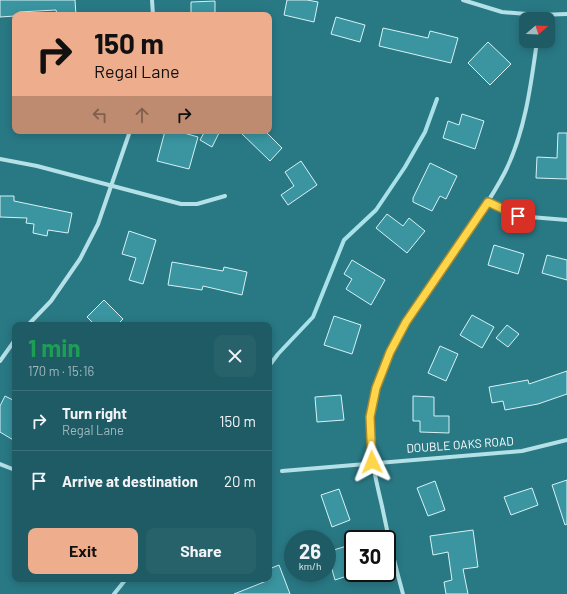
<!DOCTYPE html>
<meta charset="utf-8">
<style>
:root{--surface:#1f5b64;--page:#27616a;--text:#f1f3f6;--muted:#a1b9bf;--line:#3c7078;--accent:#eead8d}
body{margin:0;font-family:Barlow,sans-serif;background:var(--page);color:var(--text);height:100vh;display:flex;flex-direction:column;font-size:15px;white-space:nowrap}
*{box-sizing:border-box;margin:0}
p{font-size:13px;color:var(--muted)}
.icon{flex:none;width:22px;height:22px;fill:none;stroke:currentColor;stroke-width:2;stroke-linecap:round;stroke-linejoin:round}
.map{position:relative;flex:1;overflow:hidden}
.side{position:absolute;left:12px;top:322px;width:260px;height:260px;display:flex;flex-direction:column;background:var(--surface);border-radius:8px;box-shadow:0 2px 10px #0003}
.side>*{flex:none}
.top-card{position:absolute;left:12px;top:12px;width:260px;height:122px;border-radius:8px;box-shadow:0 2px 10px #0003;background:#eead8d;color:#111;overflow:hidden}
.needle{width:26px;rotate:71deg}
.tools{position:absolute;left:519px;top:12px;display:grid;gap:8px}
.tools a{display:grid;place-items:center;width:36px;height:36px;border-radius:8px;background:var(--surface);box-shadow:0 2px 10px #0003;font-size:20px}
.speed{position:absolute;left:284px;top:530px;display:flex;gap:8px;font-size:20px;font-weight:700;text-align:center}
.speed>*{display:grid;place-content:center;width:52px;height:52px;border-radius:50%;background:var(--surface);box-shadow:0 2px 10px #0003;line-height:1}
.speed small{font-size:10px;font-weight:400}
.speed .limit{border:2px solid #111;border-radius:6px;background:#fff;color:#111}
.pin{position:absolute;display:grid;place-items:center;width:34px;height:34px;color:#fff;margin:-17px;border-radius:8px;box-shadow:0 2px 6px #0006}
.me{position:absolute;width:44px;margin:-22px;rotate:358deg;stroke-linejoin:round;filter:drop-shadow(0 0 3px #0008)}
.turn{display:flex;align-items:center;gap:14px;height:84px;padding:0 16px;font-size:18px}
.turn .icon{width:52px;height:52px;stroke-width:2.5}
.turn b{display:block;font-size:28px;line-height:34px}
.lanes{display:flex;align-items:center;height:38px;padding:0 16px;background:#0003;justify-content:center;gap:20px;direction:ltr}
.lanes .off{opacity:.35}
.round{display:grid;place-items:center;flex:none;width:42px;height:42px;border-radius:8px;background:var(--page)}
.summary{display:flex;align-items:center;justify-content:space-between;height:68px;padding:0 16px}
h1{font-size:24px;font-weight:700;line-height:30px;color:#1e9e55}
.button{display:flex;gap:8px;margin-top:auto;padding:8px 16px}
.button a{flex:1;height:46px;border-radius:8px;background:var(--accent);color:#111;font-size:16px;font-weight:700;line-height:46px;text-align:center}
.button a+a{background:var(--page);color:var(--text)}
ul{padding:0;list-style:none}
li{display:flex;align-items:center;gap:12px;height:60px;padding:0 16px;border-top:1px solid var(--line)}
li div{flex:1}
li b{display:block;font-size:15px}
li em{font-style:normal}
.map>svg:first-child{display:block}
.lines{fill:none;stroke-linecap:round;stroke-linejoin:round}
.stream{stroke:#a8e1e8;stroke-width:4}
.building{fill:#3a95a1;stroke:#d7f2f6}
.street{stroke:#b4e1e7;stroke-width:4}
.route-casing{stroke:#a68a30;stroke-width:10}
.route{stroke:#ffd54a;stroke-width:7}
.labels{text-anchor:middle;stroke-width:4;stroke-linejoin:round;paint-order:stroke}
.street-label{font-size:12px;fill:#fff;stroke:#297985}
</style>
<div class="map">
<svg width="567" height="594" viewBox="0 0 567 594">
<rect width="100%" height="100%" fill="#297985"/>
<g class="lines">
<g class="stream">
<path d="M269,366l9,-12 35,-37 31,-77 32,-30 29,-43 20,-35 12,-33"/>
<path d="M114,594l12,-15"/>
</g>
</g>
<g class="building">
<path d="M0,0h75l1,15h-19l-1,-5 -37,2v3l-4,1 -15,1z"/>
<path d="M287,0h20l11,2 -4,20 -30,-7z"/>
<path d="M215,1v14h-24v-13z"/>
<path d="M336,17l29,8 -5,17 -29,-8z"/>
<path d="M383,28l45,10 2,-7 28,7 -7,25 -72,-17z"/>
<path d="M488,42l23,22 -21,21 -22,-22z"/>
<path d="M462,114l22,7 -9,28 -32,-11 5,-17 11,4z"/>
<path d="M165,131h12l21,6 -9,32 -32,-8z"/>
<path d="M205,131h15l-8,16 -12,-7z"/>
<path d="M239,131h26l17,17 -12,13z"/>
<path d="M558,133h9v46l-31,-1 1,-21 20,1z"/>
<path d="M301,161l16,24 -29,20 -7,-10 13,-9 -9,-14z"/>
<path d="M430,163l27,13 -11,23 -6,-3 -8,15 -19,-9v-4z"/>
<path d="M0,196h14v5l58,12 -4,20 -20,-3 -1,6 -14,-3 1,-9 -8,-1 1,-5 -27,-1z"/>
<path d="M387,214l16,12 6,-8 16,13 -18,22 -31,-25z"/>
<path d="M129,231l27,9 -13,44 -14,-4 7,-22 -14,-4z"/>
<path d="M494,245l30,9 -6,20 -30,-9z"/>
<path d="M547,255l20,5v20l-25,-7z"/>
<path d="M352,260l33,20 -14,25 -25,-16 6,-10 -8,-5z"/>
<path d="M172,262l51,9 1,-4 23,5 -5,23 -39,-9 -1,4 -34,-5z"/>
<path d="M104,300l19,19 -6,6h-22l-8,-8z"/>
<path d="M472,315l22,12 -12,21 -22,-13z"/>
<path d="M334,316l27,9 -9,29 -28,-9z"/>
<path d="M507,325l12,9 -11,13 -12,-9z"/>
<path d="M440,346l18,8 -12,27 -18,-8z"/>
<path d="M567,371v23l-29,10 -33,6 -2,-9 -11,2 -3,-16 39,-7 1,4z"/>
<path d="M341,395l3,25 -27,2 -2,-25z"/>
<path d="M5,396l10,5v40l-15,-9v-26z"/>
<path d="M413,396l21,1v19h15v17l-29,-1v-11h-7z"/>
<path d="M567,480v44l-2,1 -13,-40z"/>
<path d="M435,481l10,29 -17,6 -11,-28z"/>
<path d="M532,488l6,17 -27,10 -7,-18z"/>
<path d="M339,489l11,31 -18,7 -11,-32z"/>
<path d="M473,530l5,37 -15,2 5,25h-22l-2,-12 8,-2 -4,-28 -15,3 -3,-19z"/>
<path d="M350,545l3,10v19l-18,6 -8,-28z"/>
<path d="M279,565l11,29h-56l35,-14v-11z"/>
</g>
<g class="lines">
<g class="street">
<path d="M152,0l1,15"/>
<path d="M463,0l39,12 38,3 27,-1"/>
<path d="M0,159l37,7 144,38h16l28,-8"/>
<path d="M488,202l30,14 49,4"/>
<path d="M28,325l23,-24 29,-42 18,-35 32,-93"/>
<path d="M0,361l15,-21"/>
<path d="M0,464l15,6"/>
<path d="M282,471l240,-20 45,-11"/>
<path d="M403,594c-8,-29 -15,-58 -21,-88 -7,-29 -14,-59 -12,-90 8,-85 96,-168 135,-244 20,-40 26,-87 32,-131"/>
</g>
</g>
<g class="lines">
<defs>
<path id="route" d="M372,462l-2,-45 6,-29 14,-36 16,-30 82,-120 30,14"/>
</defs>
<use href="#route" class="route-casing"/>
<use href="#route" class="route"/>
</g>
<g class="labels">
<g class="street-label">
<text transform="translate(460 445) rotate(-4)" y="4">DOUBLE OAKS ROAD</text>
</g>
</g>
</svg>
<div class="tools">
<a><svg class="needle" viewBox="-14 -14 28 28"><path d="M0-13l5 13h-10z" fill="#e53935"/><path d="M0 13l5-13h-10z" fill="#a1b9bf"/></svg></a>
</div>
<div class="speed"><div>26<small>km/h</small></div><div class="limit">30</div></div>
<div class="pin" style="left:518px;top:216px;background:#d93025"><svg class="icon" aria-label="arrive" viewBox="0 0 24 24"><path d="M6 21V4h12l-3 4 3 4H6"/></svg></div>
<svg class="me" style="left:372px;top:462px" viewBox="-20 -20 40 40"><path d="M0-17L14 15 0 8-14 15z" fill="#ffd54a" stroke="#fff" stroke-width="4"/></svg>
<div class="top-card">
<div class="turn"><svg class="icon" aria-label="right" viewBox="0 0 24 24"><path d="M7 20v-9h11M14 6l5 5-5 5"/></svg><div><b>150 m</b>Regal Lane</div></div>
<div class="lanes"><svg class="icon off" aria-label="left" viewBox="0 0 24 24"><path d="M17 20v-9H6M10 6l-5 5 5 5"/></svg><svg class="icon off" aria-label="ahead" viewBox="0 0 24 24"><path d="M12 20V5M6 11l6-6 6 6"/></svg><svg class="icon" aria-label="right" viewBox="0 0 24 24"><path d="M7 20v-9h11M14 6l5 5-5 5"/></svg></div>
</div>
<section class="side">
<div class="summary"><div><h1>1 min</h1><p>170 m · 15:16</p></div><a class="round"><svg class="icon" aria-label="close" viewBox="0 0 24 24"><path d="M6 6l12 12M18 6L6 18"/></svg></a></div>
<ul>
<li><svg class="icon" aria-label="right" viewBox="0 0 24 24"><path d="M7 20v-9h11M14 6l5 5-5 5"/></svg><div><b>Turn right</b><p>Regal Lane</p></div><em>150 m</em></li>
<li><svg class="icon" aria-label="arrive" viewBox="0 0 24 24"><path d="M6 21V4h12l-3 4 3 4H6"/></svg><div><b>Arrive at destination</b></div><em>20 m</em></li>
</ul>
<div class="button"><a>Exit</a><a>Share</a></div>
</section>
</div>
